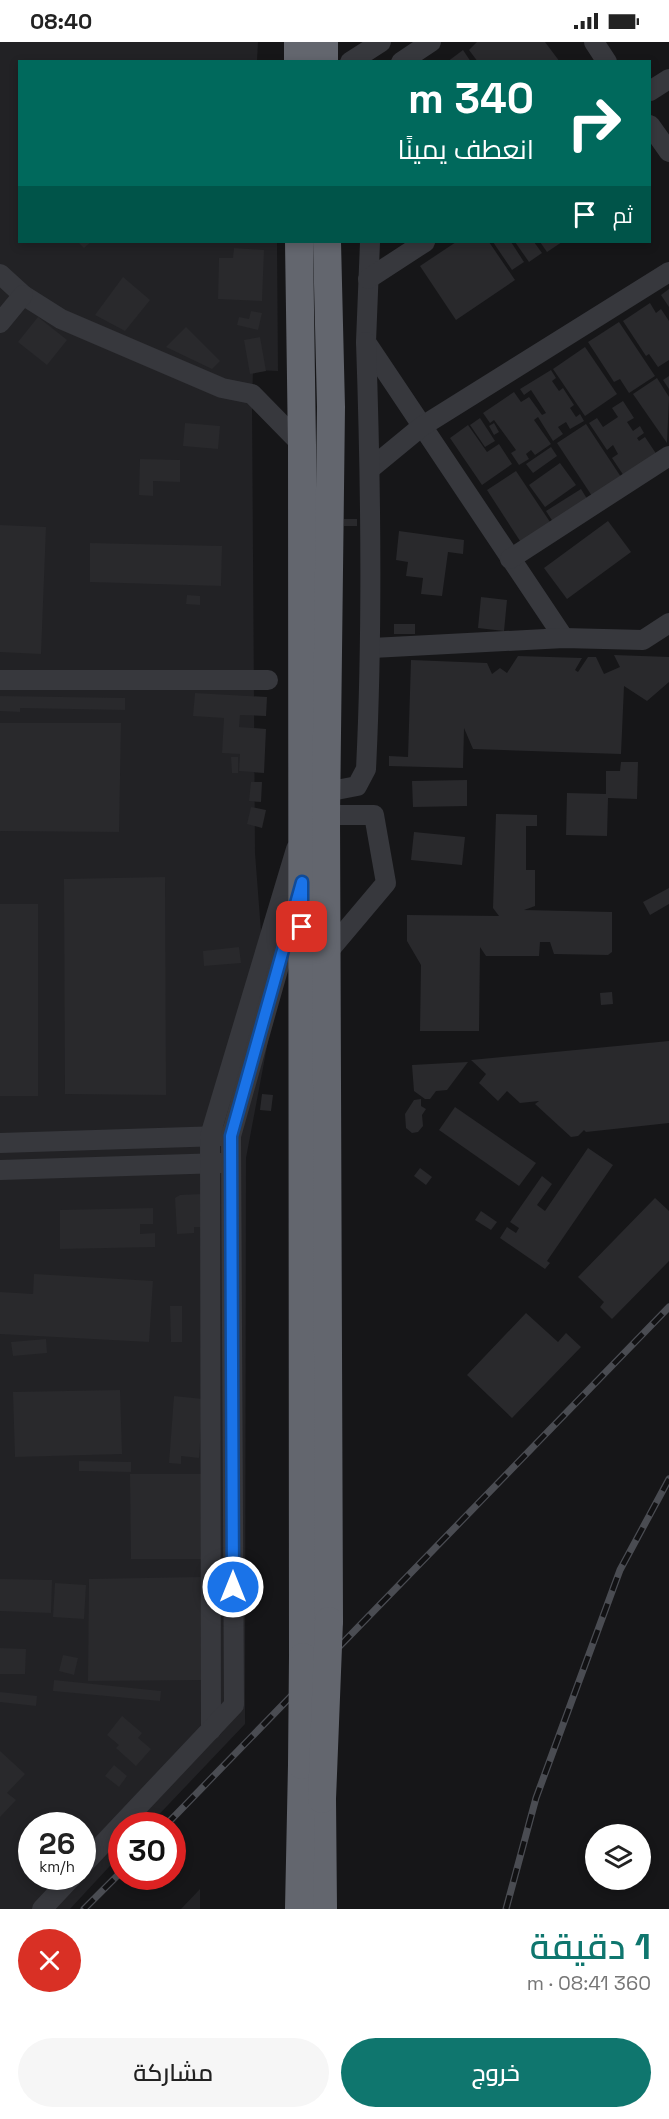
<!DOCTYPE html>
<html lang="ar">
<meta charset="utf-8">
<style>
:root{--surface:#fff;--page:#f6f6f6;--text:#222;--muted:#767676;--accent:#0f766e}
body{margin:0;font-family:"Space Grotesk",Cairo,sans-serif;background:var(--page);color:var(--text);direction:rtl;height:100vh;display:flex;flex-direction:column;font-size:22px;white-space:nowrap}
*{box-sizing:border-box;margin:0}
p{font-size:20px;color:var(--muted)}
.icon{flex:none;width:33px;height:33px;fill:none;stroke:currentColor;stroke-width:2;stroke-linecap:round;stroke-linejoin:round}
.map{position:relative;height:1867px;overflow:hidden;direction:ltr}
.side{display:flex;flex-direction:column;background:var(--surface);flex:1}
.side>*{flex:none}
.banner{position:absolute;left:18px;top:18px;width:633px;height:183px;border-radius:0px;box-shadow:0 3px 9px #0003;direction:rtl;background:#00695c;color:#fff;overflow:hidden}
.buttons{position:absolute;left:585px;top:1782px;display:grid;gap:12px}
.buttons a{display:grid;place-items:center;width:66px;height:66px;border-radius:50%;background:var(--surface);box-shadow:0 3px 9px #0003;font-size:30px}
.speed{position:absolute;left:18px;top:1770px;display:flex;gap:12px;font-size:30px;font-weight:700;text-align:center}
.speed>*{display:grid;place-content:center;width:78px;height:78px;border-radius:50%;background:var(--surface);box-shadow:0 3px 9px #0003;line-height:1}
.speed small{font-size:15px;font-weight:400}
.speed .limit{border:9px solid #d22;background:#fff;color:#111}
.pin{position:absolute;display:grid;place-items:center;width:51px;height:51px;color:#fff;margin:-26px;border-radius:12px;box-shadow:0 3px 9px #0006}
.me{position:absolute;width:66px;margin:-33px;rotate:0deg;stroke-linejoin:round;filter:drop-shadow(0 0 4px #0008)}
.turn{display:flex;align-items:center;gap:21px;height:126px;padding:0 18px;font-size:27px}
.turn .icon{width:78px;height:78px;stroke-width:2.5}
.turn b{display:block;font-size:42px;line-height:51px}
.then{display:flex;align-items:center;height:57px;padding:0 18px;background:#0003;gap:12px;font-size:22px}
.round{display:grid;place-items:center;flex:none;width:63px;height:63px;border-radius:32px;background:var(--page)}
.headline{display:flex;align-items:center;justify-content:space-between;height:102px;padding:0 18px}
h1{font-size:36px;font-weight:600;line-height:45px;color:var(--accent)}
.action{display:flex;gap:12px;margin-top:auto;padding:12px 18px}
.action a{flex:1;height:69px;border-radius:36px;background:var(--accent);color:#fff;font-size:24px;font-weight:600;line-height:69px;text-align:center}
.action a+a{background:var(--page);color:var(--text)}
.status{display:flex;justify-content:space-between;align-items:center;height:42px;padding:0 30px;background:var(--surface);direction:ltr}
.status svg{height:16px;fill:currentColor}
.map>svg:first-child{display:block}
.built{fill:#222225;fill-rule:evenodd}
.building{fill:#29292c}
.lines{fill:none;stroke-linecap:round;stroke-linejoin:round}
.minor{stroke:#37383d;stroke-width:20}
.highway{stroke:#63666e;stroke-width:28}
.rail-casing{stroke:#4a4c52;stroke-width:7}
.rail{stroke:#111113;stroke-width:4.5;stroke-dasharray:14;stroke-linecap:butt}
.highway-bridge{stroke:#63666e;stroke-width:28}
.route-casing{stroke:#114b97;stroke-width:15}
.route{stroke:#1a73e8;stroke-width:10}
</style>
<div class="status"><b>08:40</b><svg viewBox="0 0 49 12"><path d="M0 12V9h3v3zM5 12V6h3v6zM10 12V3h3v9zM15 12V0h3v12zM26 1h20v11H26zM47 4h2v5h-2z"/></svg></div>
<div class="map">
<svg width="669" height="1867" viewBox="0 0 669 1867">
<rect width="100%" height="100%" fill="#161618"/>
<g class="built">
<path d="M0,0h258l-1,19 -237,1v180h257l1,129 -25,-1 -1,33 3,450 14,183 -23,122 -1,566 -96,101 -27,1 -1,28 -51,55h-70zM32,1784h50v50h-50z"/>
<path d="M200,1847v20h-19z"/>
</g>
<g class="building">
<path d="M477,0h68l15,20h-82l-9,-12z"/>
<path d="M463,8l8,12h-24z"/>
<path d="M78,200h13l-7,6z"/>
<path d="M456,200h33l26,38 -59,40 -36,-54z"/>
<path d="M493,200h18l13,20 -12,8z"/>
<path d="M515,200h19l8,11 -13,9z"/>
<path d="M540,200h22l-15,10z"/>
<path d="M234,206l30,2 -2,51 -44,-2 1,-41h14z"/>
<path d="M123,235l27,23 -25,31 -30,-16z"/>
<path d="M669,247v18l-8,-12z"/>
<path d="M650,261l6,10 5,-4 8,12v39l-11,7 -9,-13 -3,2 -23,-35z"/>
<path d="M251,269l11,2 -4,17 -21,-5 2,-8 10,2z"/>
<path d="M38,275l29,23 -20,25 -29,-23z"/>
<path d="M619,280l36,54 -26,17 -9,-14 -6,3 -26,-40z"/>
<path d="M186,285l34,34 -8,8 -46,-22z"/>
<path d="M260,295l6,34 -16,3 -6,-34z"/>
<path d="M585,305l32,47 -32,22 -32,-47z"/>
<path d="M551,328l5,8 -4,3 7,10 4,-3 11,17 -4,3 6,9 4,-3 4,7 -14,8 -4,-7 -8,5 5,7 -10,7 -15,-24 -4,3 17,24 -16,11 -4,-5 -5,4 3,5 -10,6 -8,-12 5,-3 -22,-30 -4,3 -7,-10 31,-21 7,10 8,-5 13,18 4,-2 -15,-23 -7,5 -4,-6z"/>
<path d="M669,334v13l-6,-9z"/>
<path d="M657,336l12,19 -2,46 -34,-49z"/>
<path d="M623,359l11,17 -7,4 6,9 7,-5 4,7 -7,5 2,3 6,-4 12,18 -33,21 -12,-18 6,-4 -5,-9 -6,5 -18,-27 8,-5 6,9 15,-10 -6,-9z"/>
<path d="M480,376l15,23 -10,6 -15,-22z"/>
<path d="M185,381l35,3 -2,23 -35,-3z"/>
<path d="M494,381l5,9 -5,3 -5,-9z"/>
<path d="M586,382l35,53 -29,19 -35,-53z"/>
<path d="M468,383l19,27 12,-8 13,20 -30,21 -32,-47z"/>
<path d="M551,405l6,9 -24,17 -7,-9z"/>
<path d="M140,417l40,1v22l-27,-1v15l-14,-1z"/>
<path d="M560,421l16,22 -31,22 -16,-22z"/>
<path d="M516,429l36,54 -30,19 -35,-54z"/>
<path d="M581,447l8,13 -34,23 -9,-14z"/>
<rect x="344" y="477" width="13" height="7"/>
<path d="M608,479l23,31 -64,47 -23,-31z"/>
<path d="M0,483l46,2 -5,127 -41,-2z"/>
<path d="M399,489l65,9 -1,14 -15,-2 -6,44 -21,-2 2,-16 -17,-2 2,-14 -12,-2z"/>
<path d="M90,501l132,3 -1,40 -131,-4z"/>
<path d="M187,553l13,1v9l-14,-1z"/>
<path d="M481,555l26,3 -3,31 -26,-3z"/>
<rect x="394" y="582" width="21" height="10"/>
<path d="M614,613l55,2v25l-22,19 -23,-15 -3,68 -148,-5 -9,-21 -1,40 -74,-2v-10l19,1 3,-97 76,3 5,11 8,-6 7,5 11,-17 64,2 -7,12 3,2 10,-15h8l8,17 16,-7z"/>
<path d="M195,651l72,4 -1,19 -26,-1 -1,12 27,2 -2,44 -25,-2 1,-17 -18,-1 2,-35 -31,-2z"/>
<path d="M0,654l125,2v12l-105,-2v4l-20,-1z"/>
<path d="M0,681h121l-2,109 -119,-1z"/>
<path d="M231,715h7v16h-6z"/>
<path d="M621,720h17l-1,37 -29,-1 -1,38 -41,-1 1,-42 39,1v-23h14z"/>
<path d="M467,738v26l-54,1 -1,-26z"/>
<path d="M251,740h11l-1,20 -12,-1z"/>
<path d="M251,765l15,3 -4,18 -15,-4z"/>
<path d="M496,772l41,1v11h-11v44h9v36l-11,4 88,2v40l-4,3 -54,-1 -4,-12h-10l-1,14h-53l-6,-9 -1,84h-59l1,-66 -14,-24v-26l92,1 -6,-8z"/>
<path d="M414,790l51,5 -3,28 -51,-5z"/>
<path d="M165,835l1,218 -101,-1 -1,-215z"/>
<path d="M669,846v16l-19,11 -7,-13z"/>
<rect x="0" y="862" width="38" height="192"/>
<path d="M239,905l2,16 -37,3 -1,-15z"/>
<path d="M612,950l1,12 -12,1 -1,-12z"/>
<path d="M669,999v82l-83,9 -2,-2 -6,6 -7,1 -36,-33 4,-3 -19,2 -13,-12 -9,10 -19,-18 7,-9 -15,-14z"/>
<path d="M468,1020l-21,28 -11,1 -6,8h-5l-11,-8 -2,-26z"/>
<path d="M262,1052l11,1 -2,16 -11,-1z"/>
<path d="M421,1057v7l5,3 -4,6 1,11 -5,6 -6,1 -6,-5 -1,-14 9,-14z"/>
<path d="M455,1065l81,56 -17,23 -80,-56z"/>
<path d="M588,1106l25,17 -66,96 3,2 -5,6 -45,-31 7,-11 9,6 3,-5 -9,-6 32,-46 10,8 -15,21 8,6z"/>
<path d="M420,1126l12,9 -6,8 -12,-9z"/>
<path d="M202,1152l1,33h-9v6l-17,1 -2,-36 5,-3z"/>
<path d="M655,1156l14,13v50l-57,58 -12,-12 4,-5 -26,-25z"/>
<path d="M153,1166v16h-13v10l15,-1v14l-95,2v-39z"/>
<path d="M481,1169l16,11 -6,8 -16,-10z"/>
<path d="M34,1232l119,7 -4,61 -149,-8v-42l33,2z"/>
<path d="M170,1264h12v36h-11z"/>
<path d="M526,1271l32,29 8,-9 15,14 -69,71 -45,-43z"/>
<path d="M46,1297l1,14 -34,3 -2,-14z"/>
<path d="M120,1348l2,64 -107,3 -2,-65z"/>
<path d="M174,1354l29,3 -4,59 -18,-2v8l-12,-1z"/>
<path d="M79,1419l52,1v10l-52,-1z"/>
<path d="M130,1432h76v85h-75z"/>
<path d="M201,1535l2,103 -115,1 1,-102z"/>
<path d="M0,1537l52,1 -1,33 -51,-2z"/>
<path d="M55,1541l31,2 -2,34 -31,-2z"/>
<path d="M0,1606l26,1 -1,25h-25z"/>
<path d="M63,1613l15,3 -4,17 -15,-4z"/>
<path d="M54,1638l107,11 -1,10 -107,-10z"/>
<path d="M0,1650l37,4 -1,10 -36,-4z"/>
<path d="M122,1674l20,17 -4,5 13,11 -15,17 -20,-18 3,-3 -12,-10z"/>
<path d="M0,1709l25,23 -18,19 9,7 -16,17z"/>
<path d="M114,1723l13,11 -8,11 -14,-11z"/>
</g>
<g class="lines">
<g class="minor">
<path d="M594,0l13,20"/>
<path d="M350,20l31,-20"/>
<path d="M401,20l30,-20"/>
<path d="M650,49l19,-12"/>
<path d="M650,83l19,27"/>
<path d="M370,200l-4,100 198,296"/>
<path d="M0,232l23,21 38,24 161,69 30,6 50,51"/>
<path d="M368,237l57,-37"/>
<path d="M0,281l23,-28"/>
<path d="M370,427l51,-42 248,-155"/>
<path d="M510,517l159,-103"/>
<path d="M372,606l192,-10 79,2 26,-17"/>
<path d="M0,638h268"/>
<path d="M326,750l31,-6 9,-17c7,-142 5,-284 0,-427"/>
<path d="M326,773h48l12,68 -59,70"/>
<path d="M0,1101l222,-7"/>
<path d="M0,1128l222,-7"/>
<path d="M211,1688l-1,-594 86,-287"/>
<path d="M82,1824l152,-161 -3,-569 65,-230"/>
<path d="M42,1867l31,-33"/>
</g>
<g class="highway">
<path d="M324,0v20"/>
<path d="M298,20v-20"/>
<path d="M299,200l3,203 1,1212"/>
<path d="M327,200l4,165 -5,408 3,806"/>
<path d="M322,1757l1,110"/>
<path d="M299,1867l3,-144"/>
</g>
<defs>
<g id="rail">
<path d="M165,1784l504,-519"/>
<path d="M84,1867l38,-38"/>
<path d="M506,1867l30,-111 84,-228 49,-91"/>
</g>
</defs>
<use href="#rail" class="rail-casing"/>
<use href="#rail" class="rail"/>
<g class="highway-bridge">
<path d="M302,1723l1,-108"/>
<path d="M322,1757l7,-178"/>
</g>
</g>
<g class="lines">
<defs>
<path id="route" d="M233,1545l-2,-451 71,-254v45"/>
</defs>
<use href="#route" class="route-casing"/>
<use href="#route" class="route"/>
</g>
</svg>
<div class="buttons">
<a><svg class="icon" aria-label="layers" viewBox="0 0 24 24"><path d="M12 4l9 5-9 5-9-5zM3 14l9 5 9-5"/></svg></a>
</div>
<div class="speed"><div>26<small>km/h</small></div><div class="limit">30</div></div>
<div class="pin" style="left:302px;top:885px;background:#d93025"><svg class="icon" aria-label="arrive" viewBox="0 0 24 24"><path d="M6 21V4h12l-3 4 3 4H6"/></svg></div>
<svg class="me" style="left:233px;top:1545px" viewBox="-20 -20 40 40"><circle r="17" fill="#1a73e8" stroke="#fff" stroke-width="3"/><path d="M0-11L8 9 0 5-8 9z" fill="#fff"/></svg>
<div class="banner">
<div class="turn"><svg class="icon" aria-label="right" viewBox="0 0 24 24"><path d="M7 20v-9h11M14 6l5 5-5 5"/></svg><div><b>340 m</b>انعطف يمينًا</div></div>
<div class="then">ثم<svg class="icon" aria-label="arrive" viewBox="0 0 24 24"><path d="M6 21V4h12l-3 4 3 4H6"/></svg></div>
</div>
</div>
<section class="side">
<div class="headline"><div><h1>1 دقيقة</h1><p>360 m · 08:41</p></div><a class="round" style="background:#d93025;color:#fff"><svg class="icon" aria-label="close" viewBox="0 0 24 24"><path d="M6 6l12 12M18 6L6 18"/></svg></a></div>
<div class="action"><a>خروج</a><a>مشاركة</a></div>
</section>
